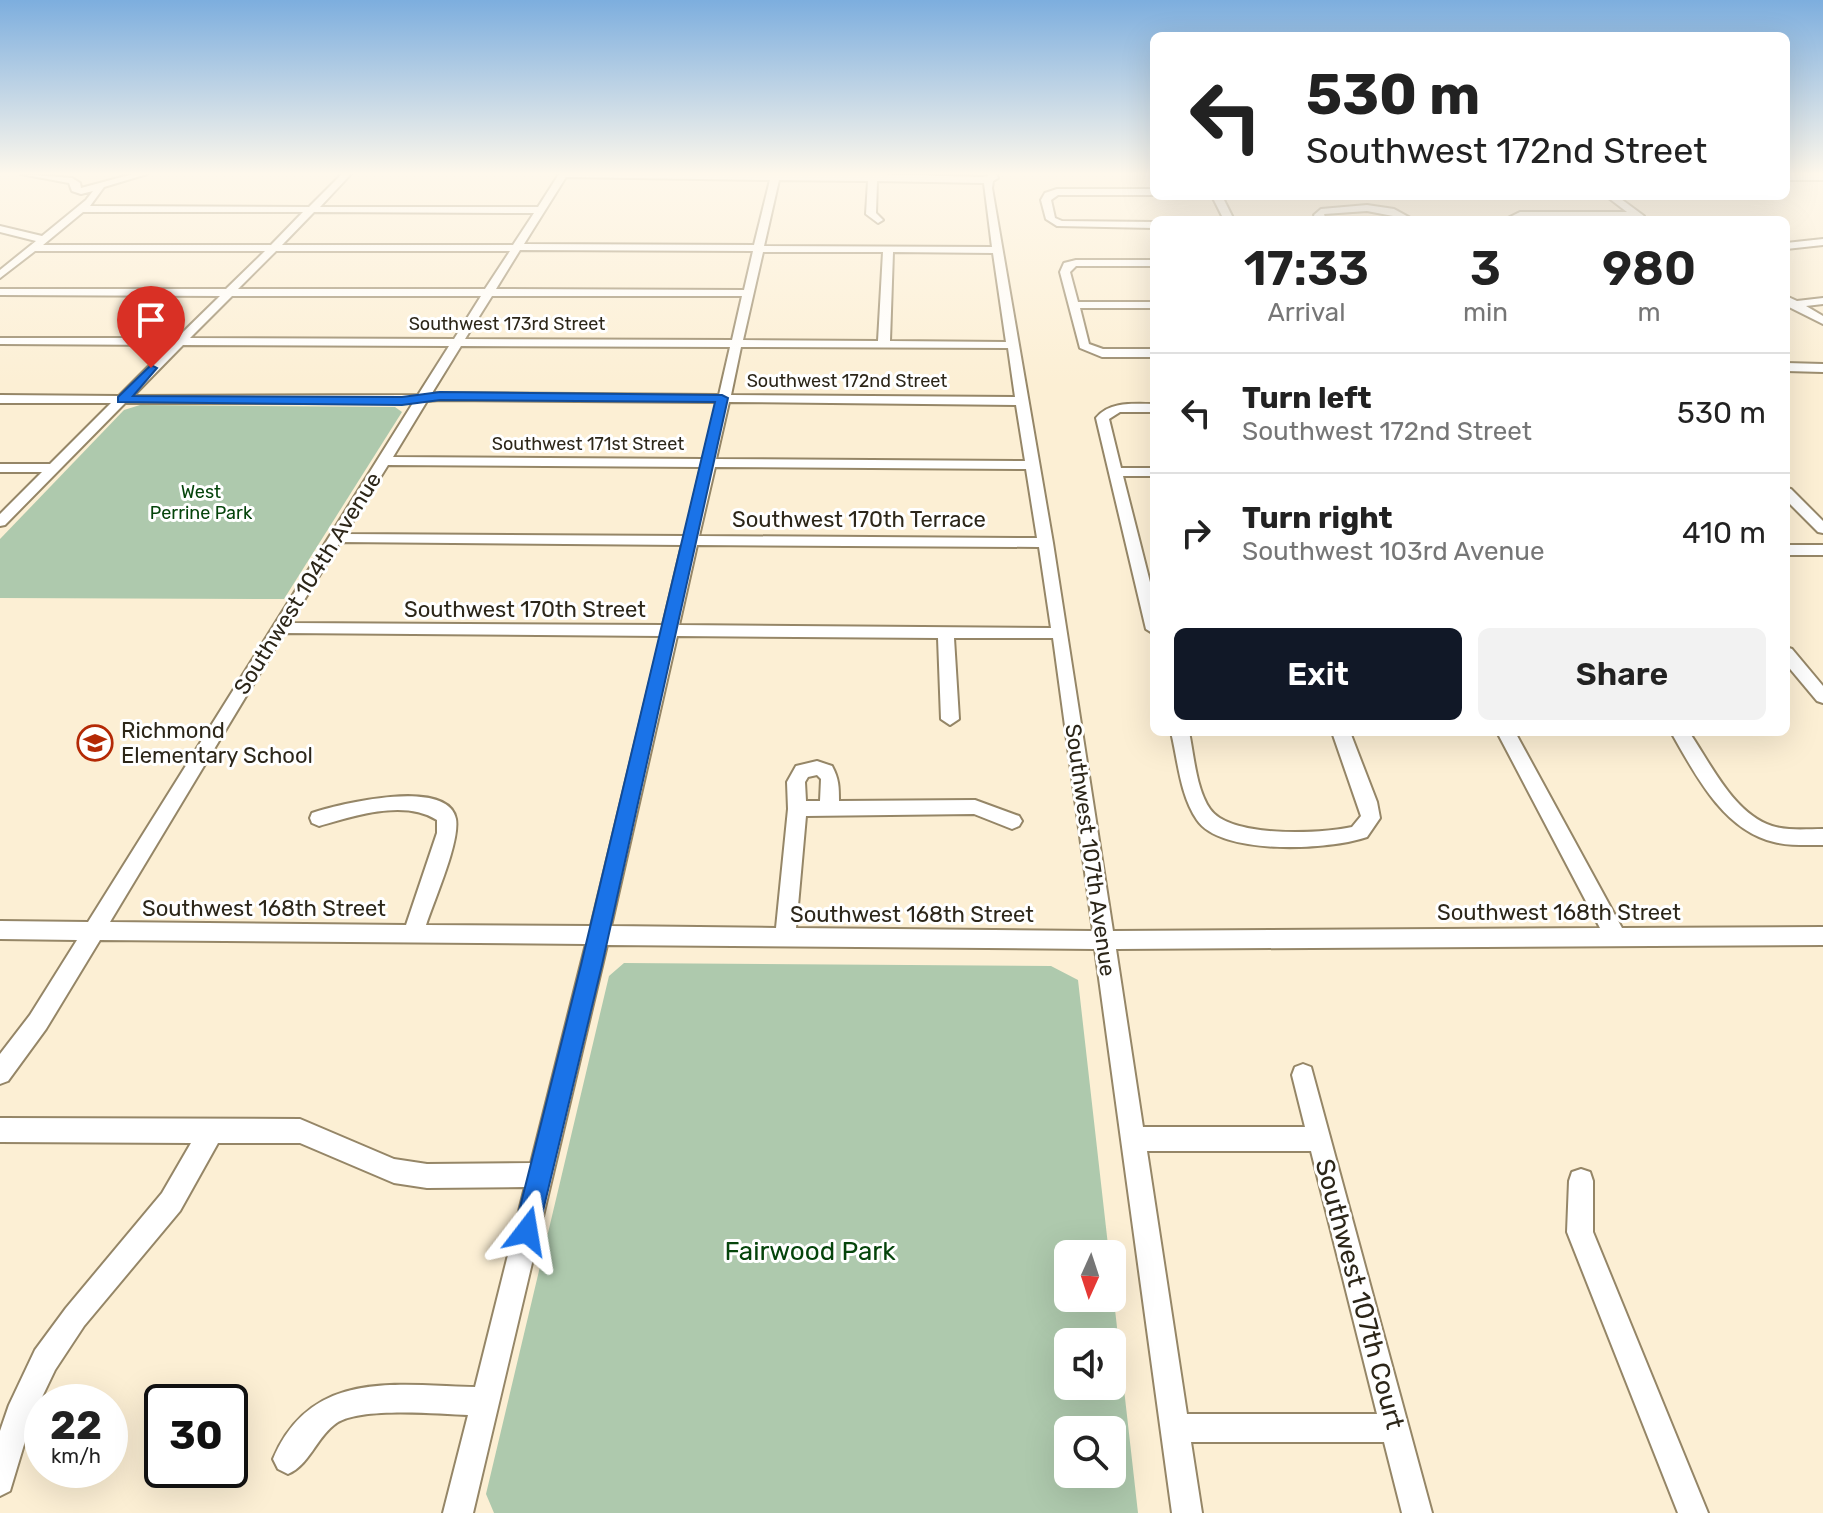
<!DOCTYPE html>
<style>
:root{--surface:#fff;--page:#f2f2f2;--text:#222;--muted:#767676;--line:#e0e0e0;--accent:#111827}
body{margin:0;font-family:Rubik,sans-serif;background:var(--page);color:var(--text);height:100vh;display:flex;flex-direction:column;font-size:30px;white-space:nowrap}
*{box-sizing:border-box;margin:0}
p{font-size:26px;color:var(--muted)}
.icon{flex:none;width:44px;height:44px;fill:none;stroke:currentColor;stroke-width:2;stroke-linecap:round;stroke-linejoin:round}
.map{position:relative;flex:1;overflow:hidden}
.side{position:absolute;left:1150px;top:216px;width:640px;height:520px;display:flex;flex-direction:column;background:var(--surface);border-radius:12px;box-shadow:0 8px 32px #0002}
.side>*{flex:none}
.hud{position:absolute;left:1150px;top:32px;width:640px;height:168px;border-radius:12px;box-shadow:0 8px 32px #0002;background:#fff;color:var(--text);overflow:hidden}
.needle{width:52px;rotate:183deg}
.tools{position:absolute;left:1054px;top:1240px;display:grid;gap:16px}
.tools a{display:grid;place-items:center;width:72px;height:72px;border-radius:12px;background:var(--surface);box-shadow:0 8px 32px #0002;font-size:40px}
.speed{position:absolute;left:24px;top:1384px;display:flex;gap:16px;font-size:40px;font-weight:700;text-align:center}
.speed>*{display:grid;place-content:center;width:104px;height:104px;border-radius:50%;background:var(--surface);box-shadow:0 8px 32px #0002;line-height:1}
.speed small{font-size:20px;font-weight:400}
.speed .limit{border:4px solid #111;border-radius:12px;background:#fff;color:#111}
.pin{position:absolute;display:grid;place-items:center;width:68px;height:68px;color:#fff;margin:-82px -34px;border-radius:50% 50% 50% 0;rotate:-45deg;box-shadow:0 0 8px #0007}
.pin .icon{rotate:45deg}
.me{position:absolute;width:88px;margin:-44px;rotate:14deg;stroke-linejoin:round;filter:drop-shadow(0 0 6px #0008)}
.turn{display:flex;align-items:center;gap:28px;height:168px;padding:0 24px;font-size:36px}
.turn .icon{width:104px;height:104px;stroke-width:2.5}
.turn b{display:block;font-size:56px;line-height:68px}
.eta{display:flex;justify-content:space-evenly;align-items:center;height:136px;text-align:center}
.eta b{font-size:48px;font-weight:600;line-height:56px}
.action{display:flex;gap:16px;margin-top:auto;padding:16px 24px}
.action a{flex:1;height:92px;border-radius:12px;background:var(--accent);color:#fff;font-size:32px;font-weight:600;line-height:92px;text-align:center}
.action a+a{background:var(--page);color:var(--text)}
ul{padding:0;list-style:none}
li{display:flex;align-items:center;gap:24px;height:120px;padding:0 24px;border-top:2px solid var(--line)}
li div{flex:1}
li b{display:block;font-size:30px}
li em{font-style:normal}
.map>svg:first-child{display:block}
.green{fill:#aec9ad;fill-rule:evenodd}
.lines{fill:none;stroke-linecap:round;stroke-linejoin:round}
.minor-casing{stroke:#958667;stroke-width:4}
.minor{fill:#fff;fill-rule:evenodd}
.route{fill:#1a73e8;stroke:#114b97;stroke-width:2}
.labels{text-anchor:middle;stroke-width:6;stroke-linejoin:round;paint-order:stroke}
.far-street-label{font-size:18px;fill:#2c2619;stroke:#fff}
.far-park-label{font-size:18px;fill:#05440b;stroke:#fff}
.street-label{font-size:22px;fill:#2c2619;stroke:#fff}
.poi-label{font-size:22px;fill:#2c2619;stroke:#fff;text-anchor:start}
.near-park-label{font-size:26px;fill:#05440b;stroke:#fff}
.near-street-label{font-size:26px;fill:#2c2619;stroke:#fff}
</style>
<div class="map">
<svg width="1823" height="1513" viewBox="0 0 1823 1513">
<rect width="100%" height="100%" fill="#fcefd4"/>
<g class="green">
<path d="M140,405l255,2 7,5 -118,187 -284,-1v-59l124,-129z"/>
<path d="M624,963l427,3 27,14 31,274h-41v44h44v-15l26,230h-644l-8,-19 123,-518zM1112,1342v44h-44v-44zM1112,1430v44h-44v-44z"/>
</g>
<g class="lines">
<defs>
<g id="minor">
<path d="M21,174l51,4 8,5 1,5 52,-14h14l-43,13 -14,19 219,1 33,-33h9l-31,33h218l21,-33h318l106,3 5,-1 -1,-2h9l2,4 -5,3 -1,7 61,355 60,388 487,-3 -103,-196h18l107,196 201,-1v18l-707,4 27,178h162l-13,-52 3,-8 8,-3 8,3 121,446h-30l-18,-71h-193l11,71h-30l-77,-564 -488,-4 -134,568h-30l25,-98c-29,-1 -113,-9 -134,10 -18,14 -25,40 -46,49l-10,-5 -5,-10c38,-90 122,-74 202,-72l50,-200 -98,1 -33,-5 -94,-40h-82l-38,68 -96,115 -29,44 -23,48 -22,73 -10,5v-65l9,-26 26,-55 31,-42 96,-115 29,-50 -191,-1v-24l300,1 94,40 33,5 104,-1 55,-219 -486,-4 -54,89 -38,52 -8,3v-30l30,-39 47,-75 -77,-1v-18l88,1 325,-519h-288l-120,122 -5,1v-12l42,-42h-42v-8h50l61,-61h-111v-8l119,1 51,-51 -170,-1v-6h177l43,-42 -220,-1v-6h226l39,-38h-230l-35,27v-8l36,-29 -36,-9v-6l42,10 44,-36 7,-9 -12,3 -9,-3 -3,-8zM566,177l204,3 -16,65 -230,-1zM779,180l89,1 -2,33 12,9 5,-3 -7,-7 1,-32 107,2 8,64 -228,-1zM83,212h220l-32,33h-228zM314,212l220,1 -21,32h-231zM520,250l233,1 -9,39 -248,-1zM276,251h234l-25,38h-247zM763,252h120l-5,89 -135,-1zM893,252l100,1 13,89 -116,-1zM232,296h249l-27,43 -264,-1zM492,296h250l-10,44 -267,-1zM183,345l266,1 -31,49 -285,1zM461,346l269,1 -11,48 -287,-2zM741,347l267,1 7,49 -284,-2zM440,400l277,2 -14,57 -310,-2 34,-56zM729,402l287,3 9,56 -309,-2zM388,465l313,2 -16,69 -340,-2zM715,467l311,2 11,69 -338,-2zM340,542l342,3 -19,80 -373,-2zM697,545l342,2 12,81 -372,-3zM284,633l377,3 -70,290 -165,-1c8,-25 34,-83 30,-106 -8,-42 -118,-15 -144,-6l-2,5 2,5 7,3c35,-10 85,-27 118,-6v13l-31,92 -296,-3zM677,636l261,2 3,81 9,6 9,-6 -5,-81h99l40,293 -297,-3 10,-112 168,-2 38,15 7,-3 3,-5 -3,-5 -44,-16 -136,1c0,-14 0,-22 -7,-35l-15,-5 -21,5 -9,16 1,27 -12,119 -165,-2zM817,775l4,4 -1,22h-14l-1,-19 3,-5zM1147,1151h164l66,263h-190z"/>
<rect x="1786" y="174" width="37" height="6"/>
<path d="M1057,189h97v6h-96l-7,5 4,18 7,3 92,1v6l-97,-2 -11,-7 -5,-19 4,-7z"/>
<path d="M1212,196h10l12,24h-10z"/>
<path d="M1606,196h11l27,20 -5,3 -135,1 16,-8h107z"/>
<path d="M1367,205l27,4 20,11 -47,-9 -43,3 2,6h-10l-2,-5 7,-6z"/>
<path d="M1823,239v6l-37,4v-6z"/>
<path d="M1076,260h78v6h-78l-6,6 8,30h76v6h-74l9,36 14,5h51v8h-52l-22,-9 -20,-76 4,-9z"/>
<path d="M1786,296l11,5 26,-3v6l-17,2 17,10v8l-34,-17z"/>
<path d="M1786,363l37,1v8l-37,-1z"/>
<path d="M1154,404v8h-34l-11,7 12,49h33v8h-31l31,122v36l-8,-5 -50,-211c14,-17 37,-14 58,-14z"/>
<path d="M1786,488l5,1 32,32v12l-5,-1 -32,-32z"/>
<rect x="1786" y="545" width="37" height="10"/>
<path d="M1786,647l6,2 31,37v17l-6,-2 -31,-37z"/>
<path d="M1171,732h18c5,23 7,57 21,77 20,29 110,25 142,18l9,-11 -29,-84h18l27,70 3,16 -13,19c-37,13 -146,19 -170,-17 -17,-25 -19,-59 -26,-88z"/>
<path d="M1671,732h18c22,32 44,81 83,94 16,5 35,3 51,3v16c-16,0 -33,1 -49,-3 -51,-12 -79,-68 -103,-110z"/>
<path d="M1581,1169l9,3 3,9v51l115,281h-30l-111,-281 2,-51 3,-9z"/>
</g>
</defs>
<use href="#minor" class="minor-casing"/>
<use href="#minor" class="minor"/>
</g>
<linearGradient id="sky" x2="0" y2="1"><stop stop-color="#7daede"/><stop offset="0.45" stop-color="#fef8ec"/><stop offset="1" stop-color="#fef8ec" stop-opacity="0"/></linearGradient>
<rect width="1823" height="386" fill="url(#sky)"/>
<path class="route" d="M151,365l6,3 -24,28 269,1 38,-5 282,3 6,3 -126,567 -66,275 -9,4 -9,-4 -4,-9 67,-266 134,-563 -275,-2 -38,5 -284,-3v-5z"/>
<defs>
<symbol id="school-ring" viewBox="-11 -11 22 22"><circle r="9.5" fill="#fff" stroke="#b42905" stroke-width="1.5"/><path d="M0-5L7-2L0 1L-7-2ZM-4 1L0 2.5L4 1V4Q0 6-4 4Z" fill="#b42905"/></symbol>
</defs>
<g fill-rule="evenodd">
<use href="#school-ring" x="75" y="723" width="40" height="40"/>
</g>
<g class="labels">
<g class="far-street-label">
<text x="507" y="330">Southwest 173rd Street</text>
<text x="847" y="387">Southwest 172nd Street</text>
<text x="588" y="450">Southwest 171st Street</text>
</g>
<g class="far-park-label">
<text x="201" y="498">West<tspan x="201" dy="21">Perrine Park</tspan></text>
</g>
<g class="street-label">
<text x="859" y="527">Southwest 170th Terrace</text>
<text transform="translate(307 583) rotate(-58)" y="8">Southwest 104th Avenue</text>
<text x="525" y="617">Southwest 170th Street</text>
<text transform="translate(1091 850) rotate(82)" y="8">Southwest 107th Avenue</text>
<text x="264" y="916">Southwest 168th Street</text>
<text x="1559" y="920">Southwest 168th Street</text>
<text x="912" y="922">Southwest 168th Street</text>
</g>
<g class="poi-label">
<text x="121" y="738">Richmond<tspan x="121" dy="25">Elementary School</tspan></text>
</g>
<g class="near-park-label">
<text x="810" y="1260">Fairwood Park</text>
</g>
<g class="near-street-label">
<text transform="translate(1360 1294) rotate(75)" y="9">Southwest 107th Court</text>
</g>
</g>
</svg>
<div class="tools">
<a><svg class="needle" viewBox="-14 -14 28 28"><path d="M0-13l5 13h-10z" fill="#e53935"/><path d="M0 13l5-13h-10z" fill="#767676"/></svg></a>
<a><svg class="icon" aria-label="sound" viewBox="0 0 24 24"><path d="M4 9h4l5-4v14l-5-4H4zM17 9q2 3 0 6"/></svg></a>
<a><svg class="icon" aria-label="search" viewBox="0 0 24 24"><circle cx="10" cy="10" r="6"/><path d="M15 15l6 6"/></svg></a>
</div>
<div class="speed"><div>22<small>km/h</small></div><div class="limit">30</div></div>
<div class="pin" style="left:151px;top:368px;background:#d93025"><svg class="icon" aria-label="arrive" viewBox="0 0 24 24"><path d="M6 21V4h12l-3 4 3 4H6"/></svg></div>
<svg class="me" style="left:527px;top:1231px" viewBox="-20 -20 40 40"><path d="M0-17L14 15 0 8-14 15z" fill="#1a73e8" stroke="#fff" stroke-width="4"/></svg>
<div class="hud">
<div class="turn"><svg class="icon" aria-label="left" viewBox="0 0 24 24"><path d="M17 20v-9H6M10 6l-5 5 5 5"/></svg><div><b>530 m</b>Southwest 172nd Street</div></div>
</div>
<section class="side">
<div class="eta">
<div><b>17:33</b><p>Arrival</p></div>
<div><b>3</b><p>min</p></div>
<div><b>980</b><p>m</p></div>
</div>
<ul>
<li><svg class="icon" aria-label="left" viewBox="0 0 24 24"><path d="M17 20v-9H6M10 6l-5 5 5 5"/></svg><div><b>Turn left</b><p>Southwest 172nd Street</p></div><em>530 m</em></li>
<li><svg class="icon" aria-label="right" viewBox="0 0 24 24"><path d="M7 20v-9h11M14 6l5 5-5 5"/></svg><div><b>Turn right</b><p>Southwest 103rd Avenue</p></div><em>410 m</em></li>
</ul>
<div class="action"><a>Exit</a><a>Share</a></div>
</section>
</div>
